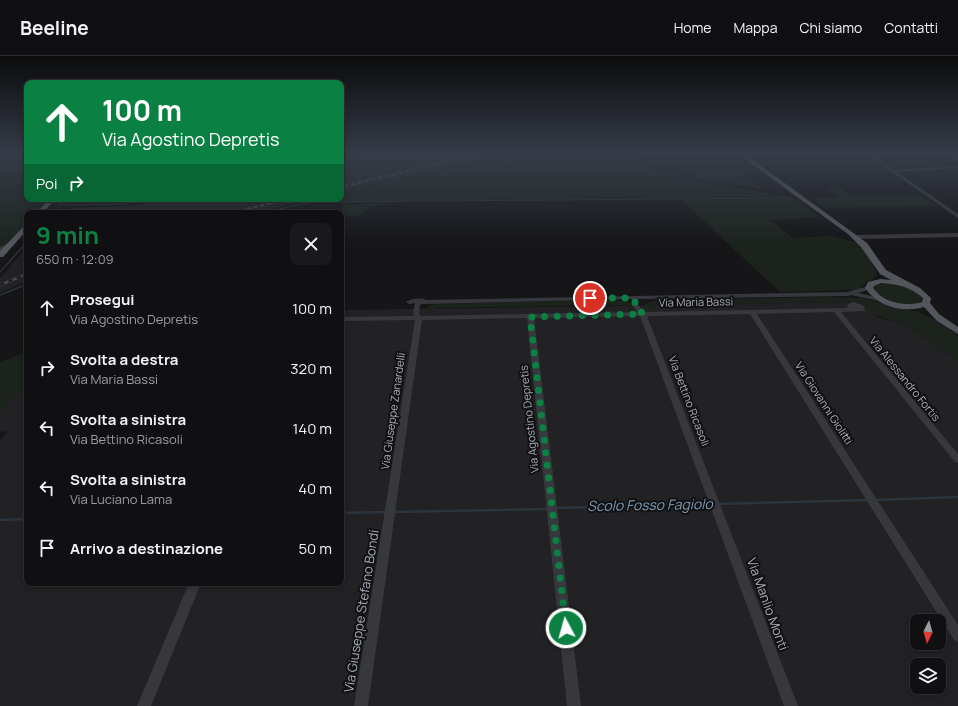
<!DOCTYPE html>
<html lang="it">
<meta charset="utf-8">
<style>
:root{--surface:#101012;--page:#19191b;--text:#f1f3f6;--muted:#9c9d9f;--line:#303032;--accent:#0b8043}
body{margin:0;font-family:Manrope,sans-serif;background:var(--page);color:var(--text);height:100vh;display:flex;flex-direction:column;font-size:15px;white-space:nowrap}
*{box-sizing:border-box;margin:0}
p{font-size:13px;color:var(--muted)}
.icon{flex:none;width:22px;height:22px;fill:none;stroke:currentColor;stroke-width:2;stroke-linecap:round;stroke-linejoin:round}
.map{position:relative;flex:1;overflow:hidden}
.sheet{position:absolute;left:24px;top:154px;width:320px;height:376px;display:flex;flex-direction:column;background:var(--surface);border-radius:8px;box-shadow:0 2px 10px #0003,0 0 0 1px var(--line)}
.sheet>*{flex:none}
.hud{position:absolute;left:24px;top:24px;width:320px;height:122px;border-radius:8px;box-shadow:0 2px 10px #0003,0 0 0 1px var(--line);background:#0b8043;color:#fff;overflow:hidden}
.needle{width:26px;rotate:185deg}
.buttons{position:absolute;left:910px;top:558px;display:grid;gap:8px}
.buttons a{display:grid;place-items:center;width:36px;height:36px;border-radius:8px;background:var(--surface);box-shadow:0 2px 10px #0003,0 0 0 1px var(--line);font-size:20px}
.pin{position:absolute;display:grid;place-items:center;width:34px;height:34px;color:#fff;margin:-17px;border:2px solid #fff;border-radius:50%;box-shadow:0 1px 4px #0007}
.me{position:absolute;width:44px;margin:-22px;rotate:354deg;stroke-linejoin:round;filter:drop-shadow(0 0 3px #0008)}
.turn{display:flex;align-items:center;gap:14px;height:84px;padding:0 12px;font-size:18px}
.turn .icon{width:52px;height:52px;stroke-width:2.5}
.turn b{display:block;font-size:28px;line-height:34px}
.then{display:flex;align-items:center;height:38px;padding:0 12px;background:#0003;gap:8px;font-size:15px}
.round{display:grid;place-items:center;flex:none;width:42px;height:42px;border-radius:8px;background:var(--page)}
.head{display:flex;align-items:center;justify-content:space-between;height:68px;padding:0 12px}
h1{font-size:24px;font-weight:700;line-height:30px;color:var(--accent)}
ul{padding:0;list-style:none}
li{display:flex;align-items:center;gap:12px;height:60px;padding:0 12px}
li div{flex:1}
li b{display:block;font-size:15px}
li em{font-style:normal}
header{display:flex;align-items:center;gap:24px;box-sizing:border-box;height:56px;padding:0 20px;background:var(--surface);border-bottom:1px solid var(--line)}
header strong{font-size:19px}
nav{display:flex;gap:22px;margin-inline-start:auto;font-size:14px}
.map>svg:first-child{display:block}
.built{fill:#222225;fill-rule:evenodd}
.green{fill:#1c231d}
.lines{fill:none;stroke-linecap:round;stroke-linejoin:round}
.stream-far2{stroke:#2c353c;stroke-width:1}
.stream-far1{stroke:#2c353c;stroke-width:1.5}
.stream{stroke:#2c353c;stroke-width:2.5}
.minor{fill:#37383d;fill-rule:evenodd}
.major{fill:#53555c;fill-rule:evenodd}
.rail-far1-casing{stroke:#4a4c52;stroke-width:2}
.rail-casing{stroke:#4a4c52;stroke-width:2.5}
.rail-far1{stroke:#111113;stroke-width:1;stroke-dasharray:3.5;stroke-linecap:butt}
.rail{stroke:#111113;stroke-width:1.5;stroke-dasharray:4.5;stroke-linecap:butt}
.route{stroke:#0b8043;stroke-width:7;stroke-dasharray:0 12.6}
.labels{text-anchor:middle;stroke-width:4;stroke-linejoin:round;paint-order:stroke}
.street-label{font-size:11px;fill:#a8adb8;stroke:#111113}
.near-street-label{font-size:13px;fill:#a8adb8;stroke:#111113}
.near-water-label{font-size:14px;font-style:italic;fill:#7f9bb3;stroke:#111113}
</style>
<header>
<strong>Beeline</strong>
<nav><a>Home</a><a>Mappa</a><a>Chi siamo</a><a>Contatti</a></nav>
</header>
<div class="map">
<svg width="958" height="650" viewBox="0 0 958 650">
<rect width="100%" height="100%" fill="#161618"/>
<g class="built">
<path d="M368,98h135l-162,38v-32z"/>
<path d="M162,143h151l-59,14h-183l4,-5 57,-2z"/>
<path d="M27,191v34l-27,12v-15z"/>
<path d="M860,246l16,15 29,7 53,38v344h-958v-266l7,-8 -7,-1v-19l27,-29v200h314v-273zM917,565h22v22h-22zM917,609h22v22h-22z"/>
</g>
<g class="green">
<path d="M0,98h27v45h20l-11,14h-9v10l-21,22 -6,2z"/>
<path d="M503,98h135l18,20h20l7,2 1,4 43,6 60,11 -486,5 12,-3h28v-7z"/>
<path d="M698,112l56,1 4,3 -16,1 20,16 -67,-11z"/>
<path d="M827,132h14l10,8h71l16,10 -112,2 -14,-10 26,-1z"/>
<path d="M796,143l24,18 -49,3 22,18 39,-2 26,7 13,18 6,14 -5,5 -7,3 -7,7 -78,2 -99,-92z"/>
<path d="M362,147h25c-21,2 -20,18 -45,11l1,-9h16z"/>
<path d="M883,227c15,0 29,5 40,14l-1,3c-12,11 -39,0 -49,-11l1,-3z"/>
<path d="M821,241l40,1 55,13 15,7 27,17v27l-53,-38 -38,-11h4l-11,-11 -208,3 4,7 -9,-3 -2,-5 7,-3z"/>
<path d="M567,245h58l8,3 3,5 -3,3 -3,1 -4,-8 -192,3v8l-7,-3 -1,-2 3,-5 7,-2z"/>
<path d="M27,296v31l-27,29v-50z"/>
</g>
<g class="lines">
<g class="stream-far2">
<path d="M341,101l15,-3"/>
<path d="M59,149l64,-1 26,-5"/>
<path d="M53,157l12,-14"/>
<path d="M261,157l50,-11 482,-4"/>
</g>
<g class="stream-far1">
<path d="M0,216l27,-30"/>
<path d="M0,239l27,-11"/>
</g>
<g class="stream">
<path d="M875,444l83,-3"/>
<path d="M717,448l152,-4"/>
<path d="M555,452l156,-4"/>
<path d="M393,456l156,-3"/>
<path d="M341,457l46,-1"/>
<path d="M0,464l27,-1"/>
</g>
<g class="minor">
<path d="M866,98h5l23,16 64,-4v2l-61,4 61,42v4z"/>
<path d="M945,98h5l8,5v3z"/>
<path d="M958,177v4l-103,2 -3,-2 3,-2z"/>
<path d="M9,187l2,1v2l-11,5v-4z"/>
<path d="M869,230l2,1v2l-13,4 23,5v2l-2,1 -28,-6 -4,1 -209,3v6l7,7 202,-4 1,-4 6,-2 10,4 1,4 -1,1 -23,1 117,142v9l-3,-1 -121,-150 -77,2 201,311v17l-4,-2 -204,-326 -103,2 151,390h-14l-144,-390 -106,2 47,388h-14l-40,-388 -105,2 -54,386h-14l61,-386 -74,1v-4l73,-1 -1,-2 2,-11 -6,1 -3,-2c4,-3 15,-5 20,-2l421,-8zM632,243v6l5,7 -216,4 -2,-2 1,-9 2,-1z"/>
<path d="M189,527h12l-50,123h-14z"/>
</g>
<g class="major">
<path d="M738,98h7l107,78 15,11 19,27 34,18 11,10 -1,5 9,11 19,13v7l-21,-13 -13,-14c-21,6 -46,0 -59,-19l3,-6 12,-3 11,1 -11,-6 -19,-27 -13,-13zM881,227c16,1 30,4 42,15l-1,4c-17,5 -38,1 -49,-14l1,-2z"/>
<path d="M49,143h6l-12,14h-7z"/>
<path d="M27,168v6l-24,27h-3v-6l25,-26z"/>
</g>
<defs>
<g id="rail-far1">
<path d="M392,98h60"/>
<path d="M341,131l138,-33"/>
<path d="M230,157l59,-14"/>
</g>
<path id="rail" d="M0,229l27,-11"/>
</defs>
<use href="#rail-far1" class="rail-far1-casing"/>
<use href="#rail" class="rail-casing"/>
<use href="#rail-far1" class="rail-far1"/>
<use href="#rail" class="rail"/>
</g>
<linearGradient id="sky" x2="0" y2="1"><stop stop-color="#0c0c0d"/><stop offset="0.52" stop-color="#363c48"/><stop offset="1" stop-color="#363c48" stop-opacity="0"/></linearGradient>
<rect width="958" height="189" fill="url(#sky)"/>
<g class="lines">
<path class="route" d="M566,572l-36,-311 113,-3 -8,-9v-5l-4,-2h-41"/>
</g>
<g class="labels">
<g class="street-label">
<text transform="translate(696 246) rotate(-1)" y="4">Via Maria Bassi</text>
<text transform="translate(905 323) rotate(51)" y="4">Via Alessandro Fortis</text>
<text transform="translate(689 345) rotate(69)" y="4">Via Bettino Ricasoli</text>
<text transform="translate(824 347) rotate(57)" y="4">Via Giovanni Giolitti</text>
<text transform="translate(393 355) rotate(-82)" y="4">Via Giuseppe Zanardelli</text>
<text transform="translate(529 363) rotate(-96)" y="4">Via Agostino Depretis</text>
</g>
<g class="near-street-label">
<text transform="translate(768 548) rotate(70)" y="5">Via Manlio Monti</text>
<text transform="translate(361 555) rotate(-81)" y="5">Via Giuseppe Stefano Bondi</text>
</g>
<g class="near-water-label">
<text transform="translate(650 449) rotate(-1)" y="5">Scolo Fosso Fagiolo</text>
</g>
</g>
</svg>
<div class="buttons">
<a><svg class="needle" viewBox="-14 -14 28 28"><path d="M0-13l5 13h-10z" fill="#e53935"/><path d="M0 13l5-13h-10z" fill="#9c9d9f"/></svg></a>
<a><svg class="icon" aria-label="layers" viewBox="0 0 24 24"><path d="M12 4l9 5-9 5-9-5zM3 14l9 5 9-5"/></svg></a>
</div>
<div class="pin" style="left:590px;top:242px;background:#d93025"><svg class="icon" aria-label="arrive" viewBox="0 0 24 24"><path d="M6 21V4h12l-3 4 3 4H6"/></svg></div>
<svg class="me" style="left:566px;top:572px" viewBox="-20 -20 40 40"><circle r="17" fill="#0b8043" stroke="#fff" stroke-width="3"/><path d="M0-11L8 9 0 5-8 9z" fill="#fff"/></svg>
<div class="hud">
<div class="turn"><svg class="icon" aria-label="ahead" viewBox="0 0 24 24"><path d="M12 20V5M6 11l6-6 6 6"/></svg><div><b>100 m</b>Via Agostino Depretis</div></div>
<div class="then">Poi<svg class="icon" aria-label="right" viewBox="0 0 24 24"><path d="M7 20v-9h11M14 6l5 5-5 5"/></svg></div>
</div>
<section class="sheet">
<div class="head"><div><h1>9 min</h1><p>650 m · 12:09</p></div><a class="round"><svg class="icon" aria-label="close" viewBox="0 0 24 24"><path d="M6 6l12 12M18 6L6 18"/></svg></a></div>
<ul>
<li><svg class="icon" aria-label="ahead" viewBox="0 0 24 24"><path d="M12 20V5M6 11l6-6 6 6"/></svg><div><b>Prosegui</b><p>Via Agostino Depretis</p></div><em>100 m</em></li>
<li><svg class="icon" aria-label="right" viewBox="0 0 24 24"><path d="M7 20v-9h11M14 6l5 5-5 5"/></svg><div><b>Svolta a destra</b><p>Via Maria Bassi</p></div><em>320 m</em></li>
<li><svg class="icon" aria-label="left" viewBox="0 0 24 24"><path d="M17 20v-9H6M10 6l-5 5 5 5"/></svg><div><b>Svolta a sinistra</b><p>Via Bettino Ricasoli</p></div><em>140 m</em></li>
<li><svg class="icon" aria-label="left" viewBox="0 0 24 24"><path d="M17 20v-9H6M10 6l-5 5 5 5"/></svg><div><b>Svolta a sinistra</b><p>Via Luciano Lama</p></div><em>40 m</em></li>
<li><svg class="icon" aria-label="arrive" viewBox="0 0 24 24"><path d="M6 21V4h12l-3 4 3 4H6"/></svg><div><b>Arrivo a destinazione</b></div><em>50 m</em></li>
</ul>
</section>
</div>
